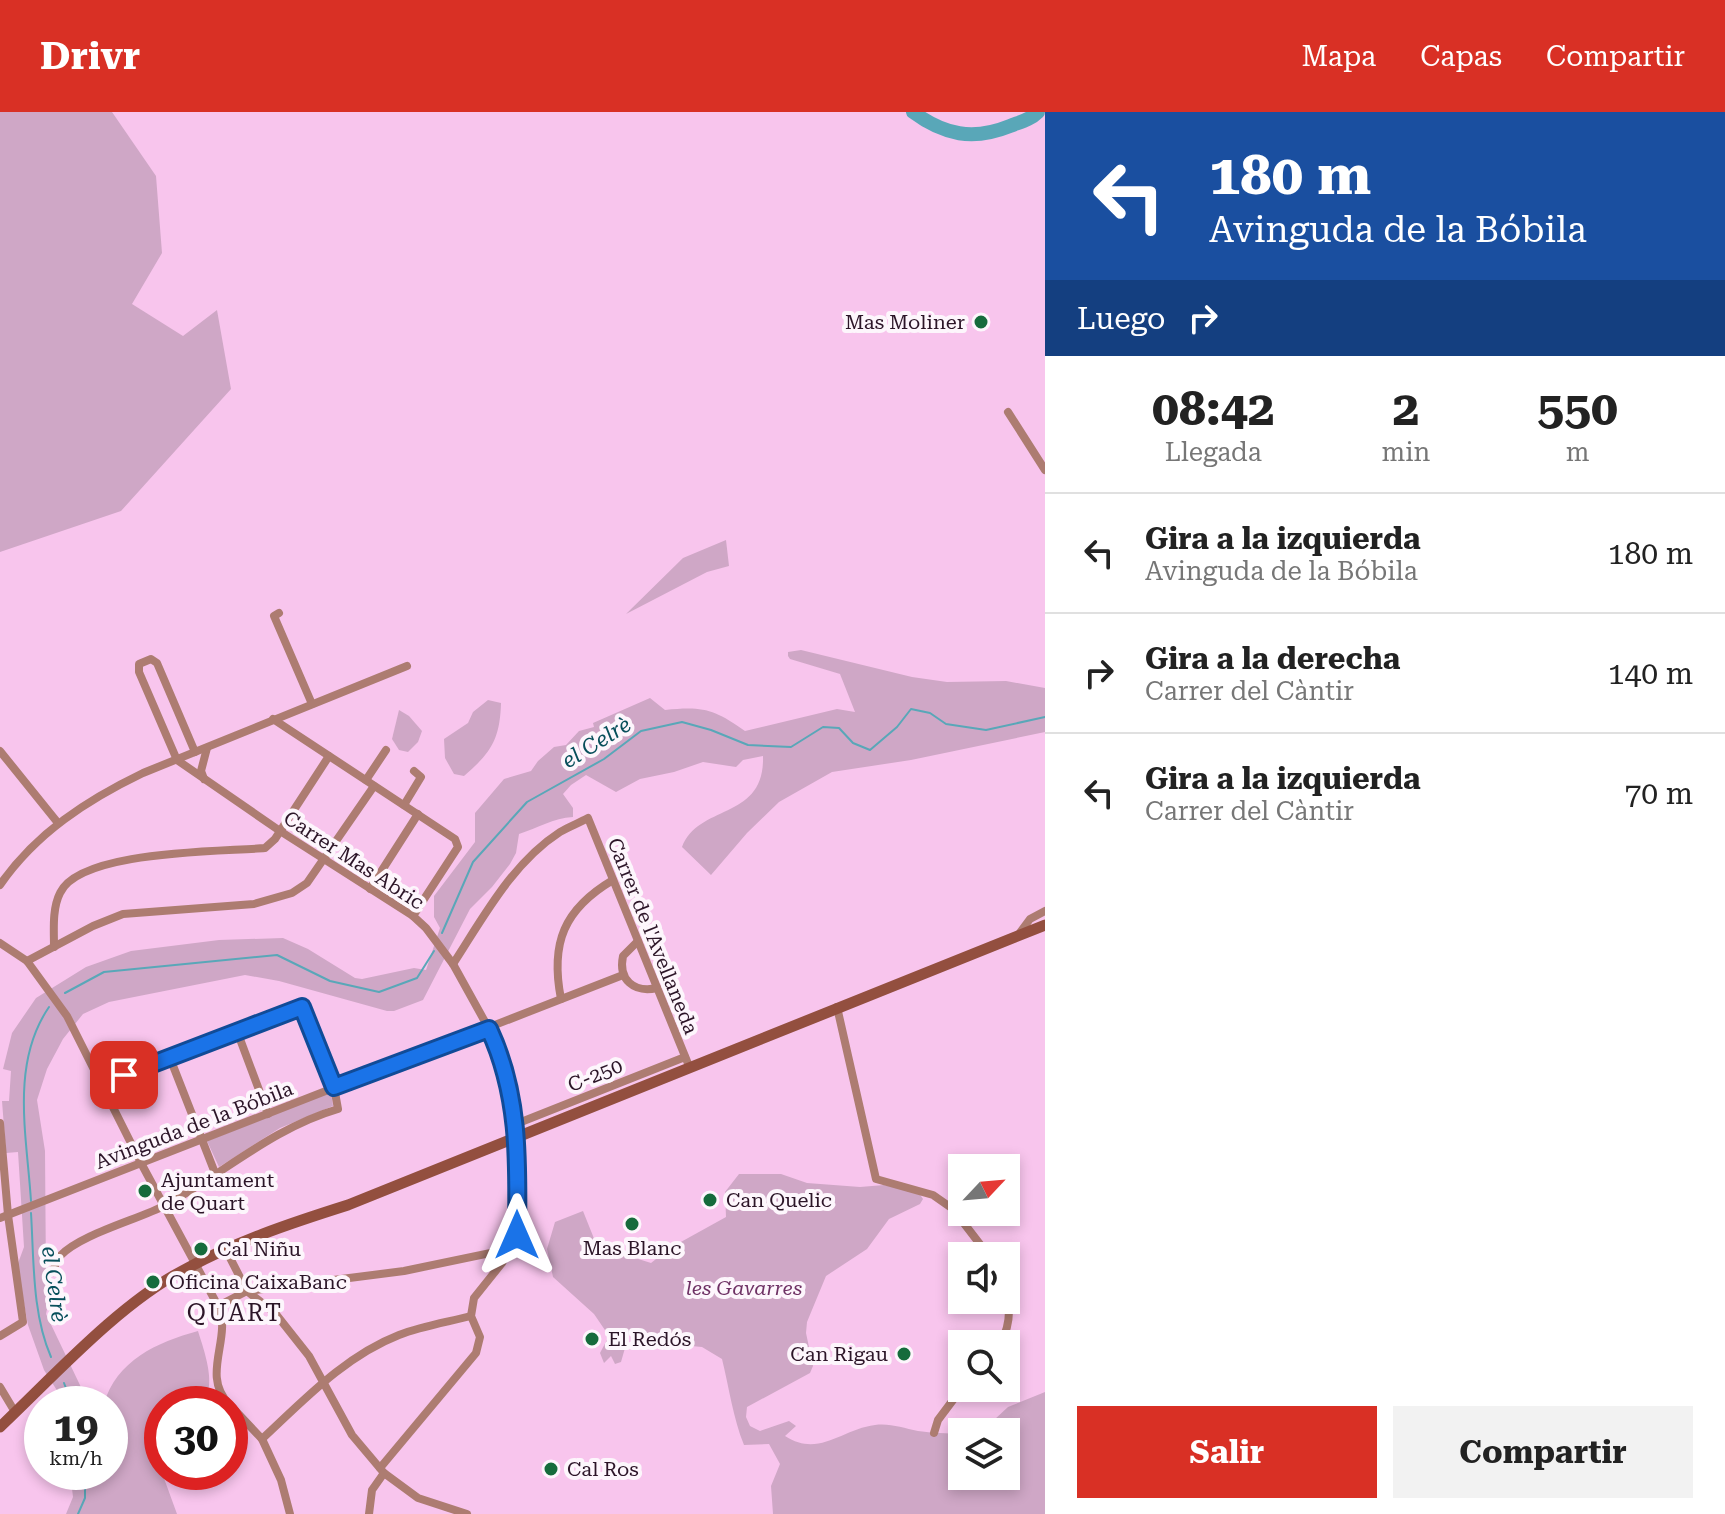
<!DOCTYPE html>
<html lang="es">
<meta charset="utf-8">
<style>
:root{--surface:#fff;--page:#f2f2f2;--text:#222;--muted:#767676;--line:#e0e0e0;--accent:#d93025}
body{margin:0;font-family:"Roboto Serif",serif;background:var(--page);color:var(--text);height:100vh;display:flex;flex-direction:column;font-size:30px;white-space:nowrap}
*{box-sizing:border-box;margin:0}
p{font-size:26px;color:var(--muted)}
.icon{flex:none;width:44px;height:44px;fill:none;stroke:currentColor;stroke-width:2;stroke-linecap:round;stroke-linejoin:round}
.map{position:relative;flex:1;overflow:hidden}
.side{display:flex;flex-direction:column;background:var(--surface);width:680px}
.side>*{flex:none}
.top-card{background:#1a4fa0;color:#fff;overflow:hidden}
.needle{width:52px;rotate:64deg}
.fabs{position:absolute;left:948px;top:1042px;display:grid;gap:16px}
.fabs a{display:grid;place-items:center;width:72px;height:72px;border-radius:0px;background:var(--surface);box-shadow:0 4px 12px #0003;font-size:40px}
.speed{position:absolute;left:24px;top:1274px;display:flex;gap:16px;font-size:40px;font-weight:700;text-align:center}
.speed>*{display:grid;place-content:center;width:104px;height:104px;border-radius:50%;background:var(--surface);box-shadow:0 4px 12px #0003;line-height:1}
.speed small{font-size:20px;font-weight:400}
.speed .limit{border:12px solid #d22;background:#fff;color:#111}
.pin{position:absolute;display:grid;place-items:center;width:68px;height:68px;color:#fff;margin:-34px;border-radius:16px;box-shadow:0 4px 12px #0006}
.me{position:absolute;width:88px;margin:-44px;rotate:0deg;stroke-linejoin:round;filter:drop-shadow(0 0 6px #0008)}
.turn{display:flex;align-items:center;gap:28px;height:168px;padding:0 32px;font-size:36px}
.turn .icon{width:104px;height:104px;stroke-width:2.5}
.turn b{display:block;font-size:56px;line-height:68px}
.then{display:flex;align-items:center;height:76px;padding:0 32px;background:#0003;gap:16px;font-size:30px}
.eta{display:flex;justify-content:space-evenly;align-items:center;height:136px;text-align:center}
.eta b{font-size:48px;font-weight:700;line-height:56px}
.primary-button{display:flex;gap:16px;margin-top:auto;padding:16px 32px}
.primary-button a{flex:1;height:92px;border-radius:0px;background:var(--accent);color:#fff;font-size:32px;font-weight:700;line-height:92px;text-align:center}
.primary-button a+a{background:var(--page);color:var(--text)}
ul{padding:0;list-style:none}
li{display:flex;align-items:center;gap:24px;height:120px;padding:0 32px;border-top:2px solid var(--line)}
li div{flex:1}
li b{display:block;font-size:30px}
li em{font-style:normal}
header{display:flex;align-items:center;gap:48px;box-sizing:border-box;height:112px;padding:0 40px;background:var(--accent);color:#fff}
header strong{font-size:38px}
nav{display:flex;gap:44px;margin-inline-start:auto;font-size:28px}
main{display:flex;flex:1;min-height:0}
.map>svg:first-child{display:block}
.green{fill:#cfa7c6}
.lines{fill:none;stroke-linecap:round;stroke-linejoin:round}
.stream{stroke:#59a7b8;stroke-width:2}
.river{stroke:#59a7b8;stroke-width:14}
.minor{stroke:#ad7c71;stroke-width:8}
.secondary{stroke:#934f3f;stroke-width:11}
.route-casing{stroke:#114b97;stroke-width:20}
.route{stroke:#1a73e8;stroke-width:14}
.poi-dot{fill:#166b3c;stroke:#fdf6fc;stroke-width:3}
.labels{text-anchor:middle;stroke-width:8;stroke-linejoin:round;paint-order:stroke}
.poi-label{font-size:20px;fill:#2c1528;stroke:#fdf6fc;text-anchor:start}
.street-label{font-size:20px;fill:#2c1528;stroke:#fdf6fc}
.park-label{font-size:20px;font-style:italic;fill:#6e3164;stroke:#fdf6fc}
.water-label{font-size:22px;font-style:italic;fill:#084f5b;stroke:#fdf6fc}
.quarter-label{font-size:24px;letter-spacing:2px;fill:#2c1528;stroke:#fdf6fc}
</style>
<header>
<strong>Drivr</strong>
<nav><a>Mapa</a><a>Capas</a><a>Compartir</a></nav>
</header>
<main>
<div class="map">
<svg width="1045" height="1402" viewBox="0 0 1045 1402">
<rect width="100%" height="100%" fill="#f8c5ed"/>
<g class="green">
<path d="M0,0h112l44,64 6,77 -30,51 51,32 34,-26 14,79 -110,122 -121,41z"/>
<path d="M726,428l3,26 -22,6 -81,42 57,-56z"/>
<path d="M801,538l111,27 35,5 59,-1 39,7v44l-134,28 -79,12 -53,30 -32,31 -36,42 -29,-28c17,-44 83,-26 81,-91l-20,4 -7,7 -33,-5 -29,10 -34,7 -24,13 -30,-17 -15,10 -8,9 10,14v9c-20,1 -35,11 -54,17l-3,19 -6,11 -18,23 -22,22 -47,91 -29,11h-7l-108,-30 -34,-6 -136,27 -26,12 -20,25 -16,30 -10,31 8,51 1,128 5,10 -5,25 43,90h-29l-2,-12 -14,-22 -16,-45 -11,-59 7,-19 -6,-95 -12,1 -4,-52h7l2,-30 -8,-2 9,-36 24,-35 50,-31 45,-16 88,-11 64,-2 25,11 47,29 7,1 52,-11 12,2 14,-42 -6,-11v-21l41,-54v-29l29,-34 27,-8 7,-10 16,-14 12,-2 13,-14 15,-4 -1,-4 57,-25 15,12c38,-4 49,-1 80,21l92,-22 18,3 -15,-38 -50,-15 -2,-3v-4z"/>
<path d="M488,588l13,3c-1,36 -10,50 -37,73l-10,-2 -9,-16 -1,-19 24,-16 5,-11z"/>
<path d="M399,598l10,6 13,15 -4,11 -10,10 -9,-2 -7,-11z"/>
<path d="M331,980l2,14 -53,22 -61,39 -12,-26z"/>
<path d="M739,1062h42l26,9 53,4 24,-2 35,8 4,6 -3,5 -31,15 -22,30 -41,27 -19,46 -1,11 7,33 -3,7 -63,34 -1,10 4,9 10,5 29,-10 7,5 -11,10c34,22 57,-7 90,-11 15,-2 28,3 43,6 14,2 29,2 44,3v42h44v-44h-25l27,-25 37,-15v122h-272l-2,-28 9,-22 -11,-20 -25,1c-11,-27 -15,-58 -22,-86l-20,-12 -64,-6 -9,-7 -8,28 -6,2 -4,-8 -7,7 -4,-10 9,-17 -15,-22 -41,-37 -6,-28 8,-27 28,-11 14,35 54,17 19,-15 56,-31 -1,-25z"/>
<path d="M198,1219c5,17 24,65 -2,73 -10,3 -24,0 -34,0v24l-9,6 4,25 20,55h-111l7,-17 -3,-25h40v-68h-6c12,-43 53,-62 94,-73z"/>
</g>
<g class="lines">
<g class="stream">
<path d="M442,821l31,-71 54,-60 77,-43 37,-28 41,-9 29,8 37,15 43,2 32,-20 16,1 14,15 17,7 27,-23 14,-18 19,4 16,11 40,6 59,-13"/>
<path d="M65,881l39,-21 173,-17 53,26 49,11 38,-14 17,-27"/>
<path d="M31,1089c-4,-64 -21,-137 18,-194"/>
<path d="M31,1101c3,48 1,100 20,144"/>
<path d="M64,1271l8,21"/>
<path d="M78,1402l7,-16v-26"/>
</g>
<path class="river" d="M913,0c31,23 60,29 97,14 10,-4 20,-6 28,-14"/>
<g class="minor">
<path d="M1008,300l37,58"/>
<path d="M279,501l-5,3 38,88"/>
<path d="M273,607l182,120 3,8 -45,69"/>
<path d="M0,639l58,72"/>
<path d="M195,640l-38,-89 -6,-4 -12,5v8l38,88 103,71 133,85 13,12 27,36 36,65 13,28 16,78 -1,100 -15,28 -28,35 -3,18 9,21 -4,16 -96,115"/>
<path d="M204,667l-3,-8 6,-23"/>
<path d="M366,668l20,-30"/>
<path d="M404,693l17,-28 -7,-6"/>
<path d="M0,773c36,-52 87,-85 143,-112l264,-107"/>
<path d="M370,777l48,-75"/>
<path d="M1019,822l11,-15 15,-8"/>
<path d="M638,829l-15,15c-5,24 11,37 34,32"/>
<path d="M0,831l27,18 40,55 74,147 77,143c15,31 -18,69 11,98"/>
<path d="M54,835c0,-17 -2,-38 6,-54 20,-43 161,-41 205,-45l10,-9 54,-83"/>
<path d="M27,849l66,-35 30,-12 131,-10 38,-11 15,-10 67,-97"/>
<path d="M453,852c30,-46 59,-101 107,-132 8,-5 19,-9 28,-14l101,248"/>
<path d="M561,887c-11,-56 3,-90 52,-119"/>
<path d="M837,895l39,172 57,16 20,14 36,47"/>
<path d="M237,919l31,83"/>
<path d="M170,946l45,115"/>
<path d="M0,1011l8,92 15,107 -23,14"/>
<path d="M516,1012l169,-67"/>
<path d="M0,1106l623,-243"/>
<path d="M226,1138l21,41 28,22 34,43 43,79 32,38 34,25 49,16"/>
<path d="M53,1160c2,-5 3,-13 7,-16 21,-22 77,-36 106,-51 58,-32 107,-77 172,-96l-4,-22 -32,-80 -202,77"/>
<path d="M218,1194l29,-15 157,-20 106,-22"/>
<path d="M1000,1232c10,-17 11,-36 6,-55"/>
<path d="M0,1275l15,25"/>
<path d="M230,1293l32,34 19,41 9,34"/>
<path d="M934,1321l4,-13 24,-32"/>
<path d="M262,1327c42,-39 83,-83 137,-104 23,-9 49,-13 72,-19"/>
<path d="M369,1402l3,-24 12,-17"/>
</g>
<path class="secondary" d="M0,1315c53,-50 118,-122 182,-156 52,-29 109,-48 166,-66l697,-280"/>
</g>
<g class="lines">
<defs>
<path id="route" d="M124,963l178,-68 32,80 155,-58c31,66 29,134 28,206"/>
</defs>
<use href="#route" class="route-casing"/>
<use href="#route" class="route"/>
</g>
<g class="poi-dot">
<circle cx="981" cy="210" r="8"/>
<circle cx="145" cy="1079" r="8"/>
<circle cx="710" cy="1088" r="8"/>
<circle cx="632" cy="1112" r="8"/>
<circle cx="201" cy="1137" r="8"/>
<circle cx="153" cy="1170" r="8"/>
<circle cx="592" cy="1227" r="8"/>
<circle cx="904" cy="1242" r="8"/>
<circle cx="551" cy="1357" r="8"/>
</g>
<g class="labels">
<g class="poi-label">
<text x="965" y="217" text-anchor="end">Mas Moliner</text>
<text x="161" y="1075">Ajuntament<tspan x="161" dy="23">de Quart</tspan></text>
<text x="726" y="1095">Can Quelic</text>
<text x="632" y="1143" text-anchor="middle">Mas Blanc</text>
<text x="217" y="1144">Cal Niñu</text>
<text x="169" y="1177">Oficina CaixaBanc</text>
<text x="608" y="1234">El Redós</text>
<text x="888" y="1249" text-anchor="end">Can Rigau</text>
<text x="567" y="1364">Cal Ros</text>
</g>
<g class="street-label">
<text transform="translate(354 748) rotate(33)" y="7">Carrer Mas Abric</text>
<text transform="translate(653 824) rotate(68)" y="7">Carrer de l'Avellaneda</text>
<text transform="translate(595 963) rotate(-22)" y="7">C-250</text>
<text transform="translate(194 1013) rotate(-21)" y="7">Avinguda de la Bóbila</text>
</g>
<g class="park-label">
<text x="744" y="1183">les Gavarres</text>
</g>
<g class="water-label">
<text transform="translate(596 630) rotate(-32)" y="8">el Celrè</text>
<text transform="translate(55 1172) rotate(82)" y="8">el Celrè</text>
</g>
<g class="quarter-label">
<text x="235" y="1209">QUART</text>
</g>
</g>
</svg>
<div class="fabs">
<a><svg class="needle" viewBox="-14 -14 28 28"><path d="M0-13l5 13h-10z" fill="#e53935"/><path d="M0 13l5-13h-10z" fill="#767676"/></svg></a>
<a><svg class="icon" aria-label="sound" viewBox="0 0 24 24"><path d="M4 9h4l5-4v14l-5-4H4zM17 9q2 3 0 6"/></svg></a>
<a><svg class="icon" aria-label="search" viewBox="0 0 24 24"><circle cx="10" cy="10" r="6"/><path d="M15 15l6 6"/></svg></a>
<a><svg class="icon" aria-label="layers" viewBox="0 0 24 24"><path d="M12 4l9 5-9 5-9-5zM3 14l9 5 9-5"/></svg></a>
</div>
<div class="speed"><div>19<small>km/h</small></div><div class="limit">30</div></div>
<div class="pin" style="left:124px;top:963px;background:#d93025"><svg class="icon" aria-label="arrive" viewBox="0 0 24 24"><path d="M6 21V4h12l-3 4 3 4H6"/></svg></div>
<svg class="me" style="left:517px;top:1123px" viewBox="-20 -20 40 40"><path d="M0-17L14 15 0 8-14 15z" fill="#1a73e8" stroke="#fff" stroke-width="4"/></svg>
</div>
<section class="side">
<div class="top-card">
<div class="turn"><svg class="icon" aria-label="left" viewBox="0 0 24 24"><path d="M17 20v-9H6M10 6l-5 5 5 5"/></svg><div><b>180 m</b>Avinguda de la Bóbila</div></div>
<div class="then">Luego<svg class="icon" aria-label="right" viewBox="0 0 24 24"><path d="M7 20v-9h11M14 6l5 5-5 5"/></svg></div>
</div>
<div class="eta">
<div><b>08:42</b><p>Llegada</p></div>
<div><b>2</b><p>min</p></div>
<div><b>550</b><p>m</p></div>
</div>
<ul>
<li><svg class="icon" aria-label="left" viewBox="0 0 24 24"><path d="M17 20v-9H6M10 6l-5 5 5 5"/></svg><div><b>Gira a la izquierda</b><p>Avinguda de la Bóbila</p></div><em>180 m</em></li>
<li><svg class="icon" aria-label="right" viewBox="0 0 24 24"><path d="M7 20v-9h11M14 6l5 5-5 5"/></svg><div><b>Gira a la derecha</b><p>Carrer del Càntir</p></div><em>140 m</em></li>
<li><svg class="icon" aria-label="left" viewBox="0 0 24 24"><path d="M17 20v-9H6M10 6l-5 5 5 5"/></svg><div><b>Gira a la izquierda</b><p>Carrer del Càntir</p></div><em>70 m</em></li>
</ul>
<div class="primary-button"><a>Salir</a><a>Compartir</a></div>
</section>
</main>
